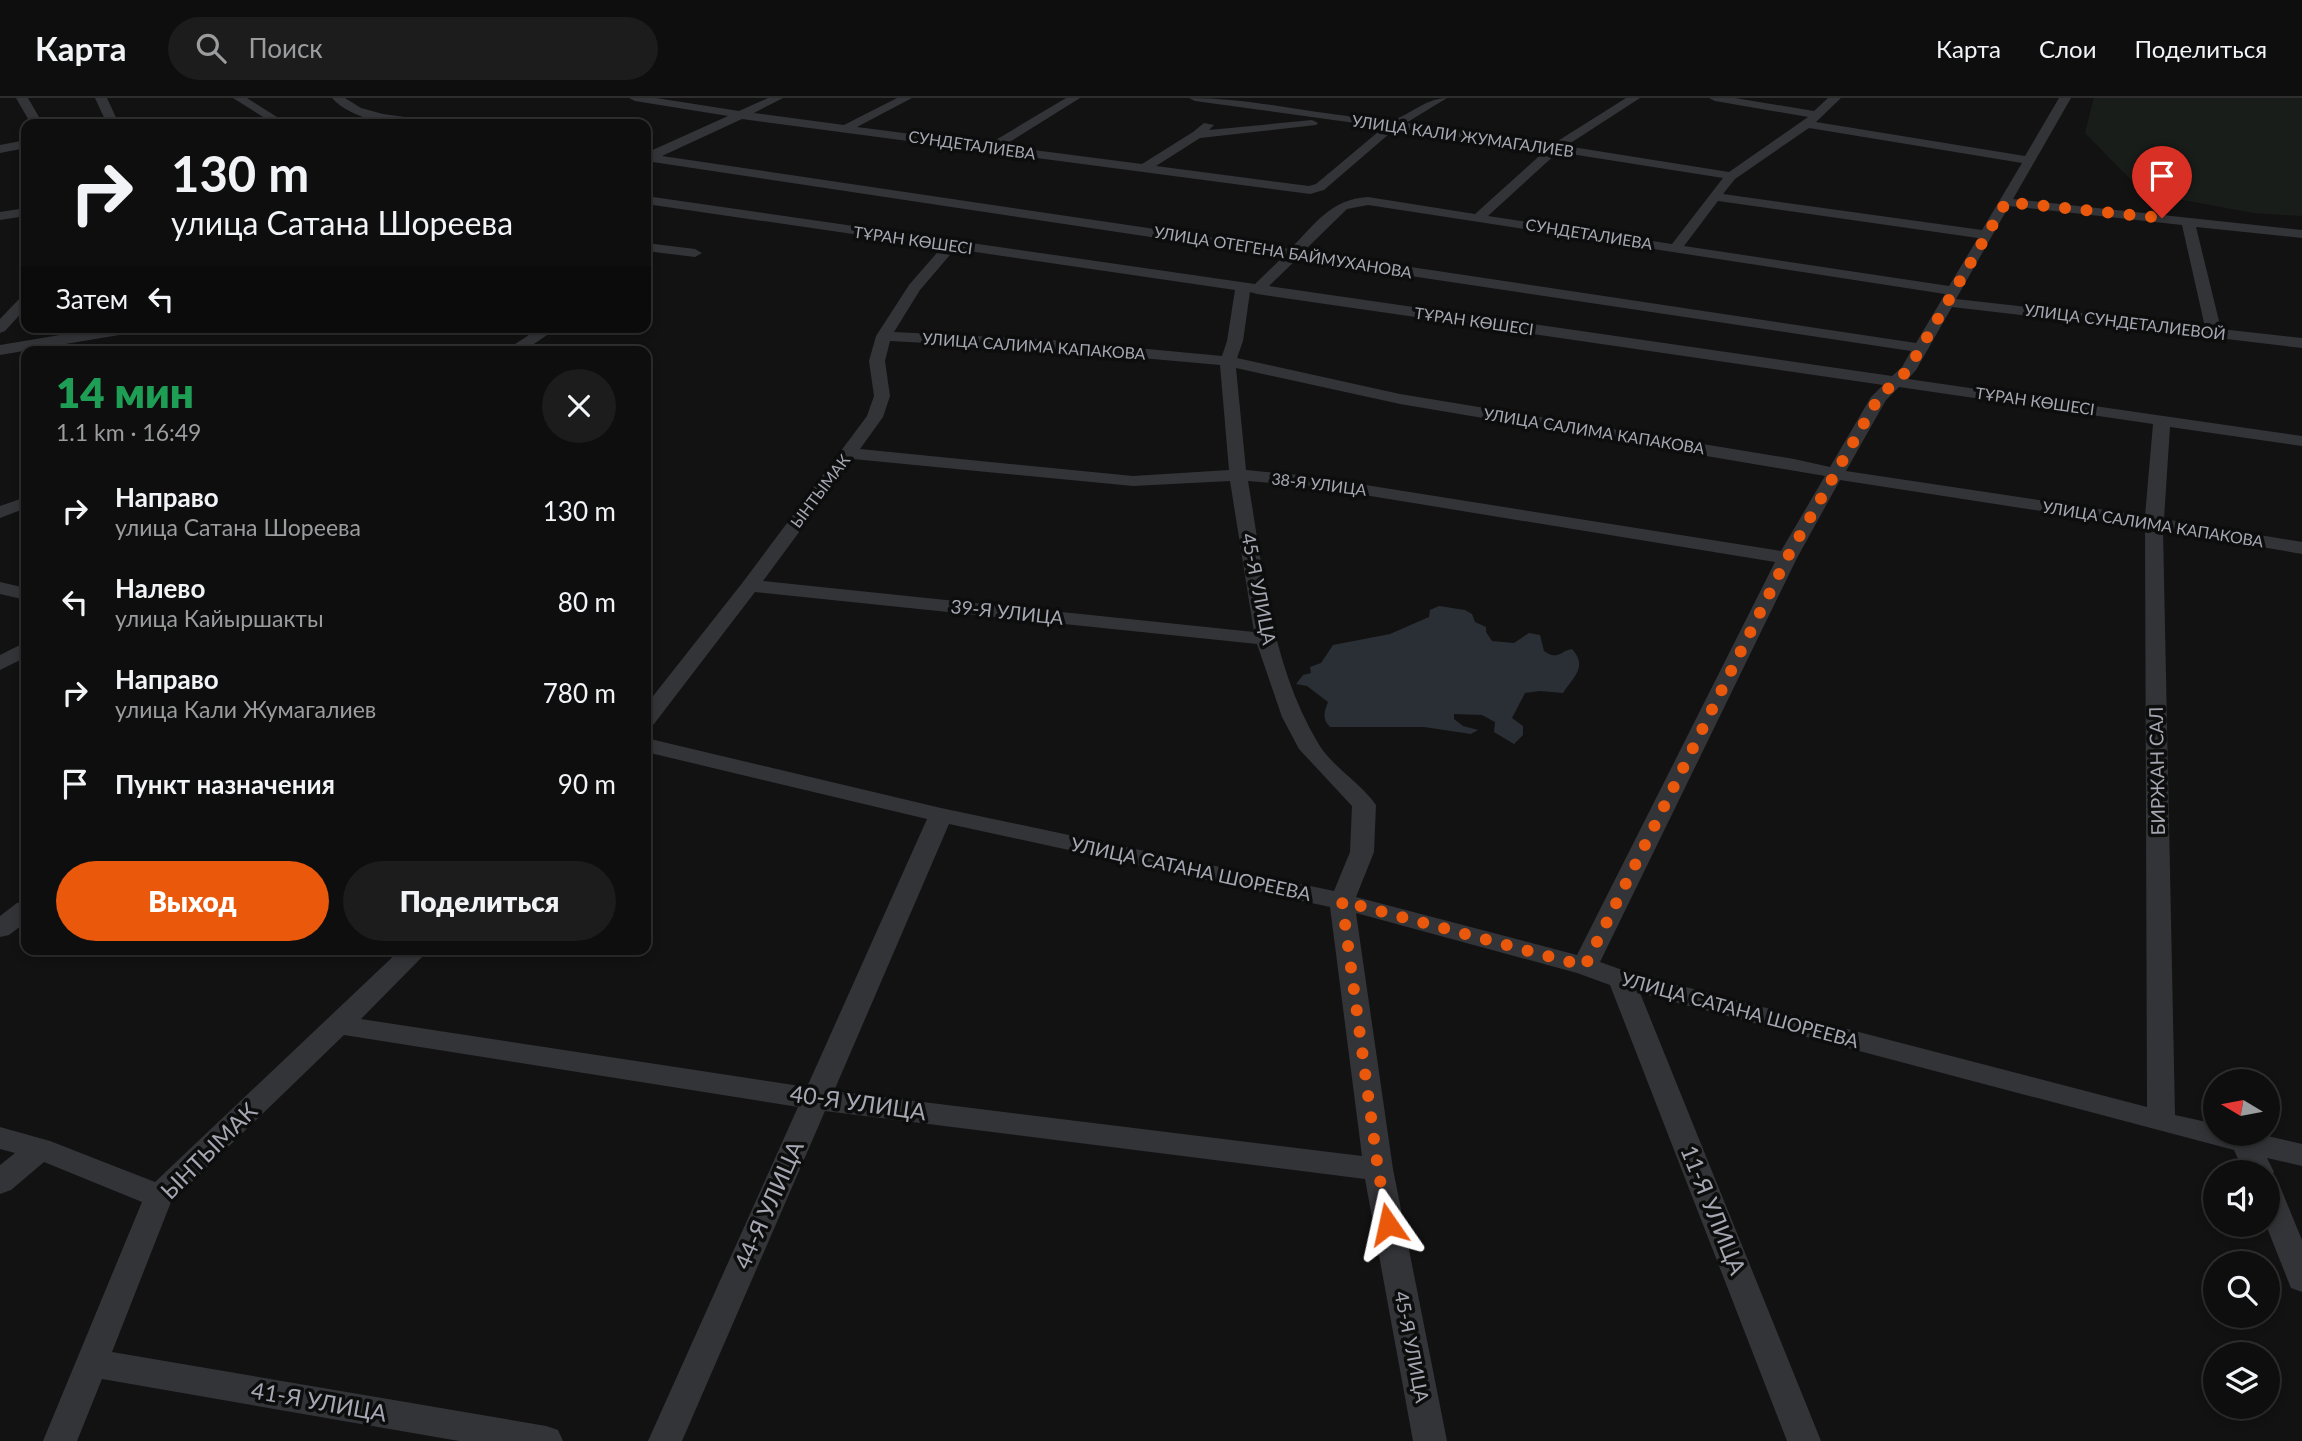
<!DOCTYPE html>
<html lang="ru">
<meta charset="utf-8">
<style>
:root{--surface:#0e0e0e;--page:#1c1c1c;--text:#f1f3f6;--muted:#9b9c9e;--line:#2e2e2e;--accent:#ea580c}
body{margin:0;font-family:Lato,sans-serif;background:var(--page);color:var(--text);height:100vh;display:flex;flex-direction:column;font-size:26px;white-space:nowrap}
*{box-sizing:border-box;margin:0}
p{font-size:23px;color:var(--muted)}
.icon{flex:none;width:38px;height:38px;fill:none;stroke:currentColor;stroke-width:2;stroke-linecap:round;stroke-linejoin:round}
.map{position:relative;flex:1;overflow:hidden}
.drawer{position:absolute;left:21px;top:248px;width:630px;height:609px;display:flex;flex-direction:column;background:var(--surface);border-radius:14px;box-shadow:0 4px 10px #0003,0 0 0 2px var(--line)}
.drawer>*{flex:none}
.top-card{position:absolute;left:21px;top:21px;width:630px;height:214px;border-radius:14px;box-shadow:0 4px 10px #0003,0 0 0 2px var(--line);background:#0e0e0e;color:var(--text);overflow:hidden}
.needle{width:46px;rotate:280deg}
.controls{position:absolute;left:2203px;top:971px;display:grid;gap:14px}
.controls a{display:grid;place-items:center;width:77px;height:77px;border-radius:50%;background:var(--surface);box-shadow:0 4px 10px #0003,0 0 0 2px var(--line);font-size:35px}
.pin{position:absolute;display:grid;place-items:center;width:60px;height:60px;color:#fff;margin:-72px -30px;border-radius:50% 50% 50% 0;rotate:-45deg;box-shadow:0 0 7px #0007}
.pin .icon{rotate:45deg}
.me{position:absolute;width:77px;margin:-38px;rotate:349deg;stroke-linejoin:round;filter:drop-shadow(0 0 5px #0008)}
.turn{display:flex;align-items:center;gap:24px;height:147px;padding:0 35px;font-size:32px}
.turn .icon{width:91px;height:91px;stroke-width:2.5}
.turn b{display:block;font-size:49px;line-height:60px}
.then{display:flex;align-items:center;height:66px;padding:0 35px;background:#0003;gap:14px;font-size:26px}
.round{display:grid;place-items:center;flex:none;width:74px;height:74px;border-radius:37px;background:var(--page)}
.head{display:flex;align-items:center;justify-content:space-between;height:119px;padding:0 35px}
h1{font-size:42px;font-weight:800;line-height:52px;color:#1e9e55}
.primary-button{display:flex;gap:14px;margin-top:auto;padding:14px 35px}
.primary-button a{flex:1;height:80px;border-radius:42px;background:var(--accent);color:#fff;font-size:28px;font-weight:800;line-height:80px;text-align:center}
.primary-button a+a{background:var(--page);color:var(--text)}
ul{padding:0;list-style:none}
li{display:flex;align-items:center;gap:21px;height:91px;padding:0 35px}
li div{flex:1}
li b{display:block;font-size:26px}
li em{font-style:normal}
header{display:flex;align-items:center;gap:42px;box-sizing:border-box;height:98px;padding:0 35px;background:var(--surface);border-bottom:2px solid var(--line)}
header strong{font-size:33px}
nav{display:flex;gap:38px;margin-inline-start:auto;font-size:24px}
.search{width:490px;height:63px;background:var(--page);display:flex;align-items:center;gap:18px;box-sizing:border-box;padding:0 24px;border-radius:38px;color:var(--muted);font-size:26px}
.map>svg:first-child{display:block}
.green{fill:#191d1a}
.water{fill:#2a2f35}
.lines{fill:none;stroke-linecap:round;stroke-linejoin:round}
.minor{fill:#333438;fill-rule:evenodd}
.route{stroke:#ea580c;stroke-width:12;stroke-dasharray:0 21.6}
.labels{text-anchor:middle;stroke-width:7;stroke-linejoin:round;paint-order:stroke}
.far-street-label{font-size:16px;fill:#a5a8b2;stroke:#0d0d0e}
.street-label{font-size:19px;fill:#a5a8b2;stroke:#0d0d0e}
.near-street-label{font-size:23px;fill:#a5a8b2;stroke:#0d0d0e}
</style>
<header>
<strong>Карта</strong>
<div class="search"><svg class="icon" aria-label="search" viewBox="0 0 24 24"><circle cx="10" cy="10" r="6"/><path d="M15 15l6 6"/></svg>Поиск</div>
<nav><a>Карта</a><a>Слои</a><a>Поделиться</a></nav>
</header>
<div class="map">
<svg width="2302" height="1343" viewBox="0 0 2302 1343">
<rect width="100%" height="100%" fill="#121213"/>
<path class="green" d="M2094,0h208v118l-48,-3 -110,-20 -59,-60z"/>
<path class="water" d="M1439,508l26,4 7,4 3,8 11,5v5l6,9 22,2 15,-10 11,2 4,16c14,10 16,0 28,-2 16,18 2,27 -9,44l-23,-2 -15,2 -13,25 11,8v9l-9,9 -20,-12 1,-10 -13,-7 -28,-1v5l9,7 15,4 -7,4 -47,-7h-94c-8,-8 -6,-15 -2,-25l-21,-16 -11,-2 7,-9 8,-2 -1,-6 11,-4 12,-18 57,-11 39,-17 1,-7z"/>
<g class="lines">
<g class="minor">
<path d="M16,0h12l15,26h-12z"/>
<path d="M95,0h12l12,26h-12z"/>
<path d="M233,0h14l41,26h-14z"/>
<path d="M332,0h13l16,10 22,6 51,7 6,3c-34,2 -83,1 -108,-26z"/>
<path d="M629,0h27l83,13 29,-13h15l-29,15 90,12 53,-27h15l-55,29 132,17 77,-46h14l-77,48 139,18 51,-32 11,-9 10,2 -5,5 103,-10 6,3 -2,2 -116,13 -44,28 153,20 7,-2 68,-57 -189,-26 -6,-3c67,0 132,18 199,22 16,1 35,-22 59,-22l-41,25 147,21 73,-46h14l-74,48 163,26 79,-55 -93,-16 -6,-3h26l79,13 14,-13h13l-25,24 209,34 34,-58h12l-58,101 289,31v8l-106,-11 25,102 81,9v10l-350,-41 -36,63 -8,9 394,57v10l-132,-19 -6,92 138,23v12l-139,-24 12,585 41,9v10h43l43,10v22l-35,-8 7,14 -6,8 11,4 23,56v52l-11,-4 -25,-63h2v-53h-24l-10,-22 -594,-157 181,448h-34l-177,-456 -33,-12 -221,-60 37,256 54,272h-34l-48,-262 -540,-68 -143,330h-34l150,-334 -454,-72 -173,167 -59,150 434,74 12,4 5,11h-104l-357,-62 -25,62h-34l99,-239 -98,-40 -33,28 -11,4v-29l15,-12 -15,-4v-22l50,14 105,41 245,-232h29l-68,69 446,68 120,-268 -281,-67v-14l295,70 393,83 16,-39 2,-46 -53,-57 -17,-32 -25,-73 -502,-52 -101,132 -8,2v-21l97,-123 124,-166 7,-20 -5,-35 7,-25 33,-51 33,-38 -296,-43v-8l609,88 28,-27 -637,-96v-8l82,-37 -93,-15zM742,21l568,75 14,-4 72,-62 150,22 -71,64 -107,-17c-38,2 -52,27 -78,52l-628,-93zM1809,30l213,35 -40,67 -259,-36 12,-15zM1558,54l165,26 -51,66 -184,-28zM1718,103l260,37 -29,48 -265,-40zM1368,107l577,89 -29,49 -612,-92 43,-42zM2009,108l173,19 23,102 -249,-28zM955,151l280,41 -8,51 -5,15 -170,-16 -158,-8 26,-42zM1297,161l614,92 -9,16 -10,9 -623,-90zM1250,194l7,2 626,91 -12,12 -41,70 -36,-8 -394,-65 -163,-36 6,-17zM890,243l162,9 168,15 9,105 -96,6 -273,-27 23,-32 7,-21 -5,-35zM1236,270l164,36 425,72 -44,75 -472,-75 -63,-6zM1899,289l254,37 -8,92 -299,-45 40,-71zM853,361l280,27 97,-5 24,151 -491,-51zM1840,382l305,47 2,580 -519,-135 -28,-10 197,-404zM1248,383l61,5 466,76 -198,393 -221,-58 18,-45 2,-47c-16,-23 -44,-38 -58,-62 -47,-79 -55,-174 -70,-262zM949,726l381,83 32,249 -528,-65z"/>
<path d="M26,42v8l-26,5v-8z"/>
<path d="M26,110v8l-26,4v-8z"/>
<path d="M646,145l49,6 7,4 -7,4 -49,-6z"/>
<path d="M26,198v12l-21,23 -5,2v-14l21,-22z"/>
<path d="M108,229h36l-7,5 -137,23v-10z"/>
<path d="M453,229h24l1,1 -8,5 -15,-3z"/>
<path d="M541,229h18l-37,25h-19z"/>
<path d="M26,399v11l-26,10v-12z"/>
<path d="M0,484l26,6v12l-26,-6z"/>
<path d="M26,544v15l-26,13v-15z"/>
<path d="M26,803v21l-17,13 -9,2v-21l17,-13z"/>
</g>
</g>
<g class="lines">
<path class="route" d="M1388,1126l-10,-55 -36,-268 243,65 202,-408 92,-161 29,-27 98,-168 156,16"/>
</g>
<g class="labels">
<g class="far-street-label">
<text transform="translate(1463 38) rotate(8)" y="6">УЛИЦА КАЛИ ЖУМАГАЛИЕВ</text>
<text transform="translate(972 47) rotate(8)" y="6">СУНДЕТАЛИЕВА</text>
<text transform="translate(1589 136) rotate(9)" y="6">СУНДЕТАЛИЕВА</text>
<text transform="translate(913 142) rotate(8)" y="6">ТҰРАН КӨШЕСІ</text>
<text transform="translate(1283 154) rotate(9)" y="6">УЛИЦА ОТЕГЕНА БАЙМУХАНОВА</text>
<text transform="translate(1474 223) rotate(8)" y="6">ТҰРАН КӨШЕСІ</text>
<text transform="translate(2125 224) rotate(7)" y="6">УЛИЦА СУНДЕТАЛИЕВОЙ</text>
<text transform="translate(1034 248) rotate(4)" y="6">УЛИЦА САЛИМА КАПАКОВА</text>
<text transform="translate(2035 303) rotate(8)" y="6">ТҰРАН КӨШЕСІ</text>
<text transform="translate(1594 333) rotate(9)" y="6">УЛИЦА САЛИМА КАПАКОВА</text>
<text transform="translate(1319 386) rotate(7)" y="6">38-Я УЛИЦА</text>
<text transform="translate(820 393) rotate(-53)" y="6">ЫНТЫМАК</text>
<text transform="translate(2153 426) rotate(9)" y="6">УЛИЦА САЛИМА КАПАКОВА</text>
</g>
<g class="street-label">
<text transform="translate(1259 491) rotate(79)" y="7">45-Я УЛИЦА</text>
<text transform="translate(1007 514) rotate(6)" y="7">39-Я УЛИЦА</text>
<text transform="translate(2157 673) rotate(-91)" y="7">БИРЖАН САЛ</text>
<text transform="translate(1191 771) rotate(12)" y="7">УЛИЦА САТАНА ШОРЕЕВА</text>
<text transform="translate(1740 912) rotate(15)" y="7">УЛИЦА САТАНА ШОРЕЕВА</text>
<text transform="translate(1412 1249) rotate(79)" y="7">45-Я УЛИЦА</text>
</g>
<g class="near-street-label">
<text transform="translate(858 1005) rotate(8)" y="8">40-Я УЛИЦА</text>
<text transform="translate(209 1053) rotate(-45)" y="8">ЫНТЫМАК</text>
<text transform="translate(769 1107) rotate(-66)" y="8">44-Я УЛИЦА</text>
<text transform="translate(1713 1112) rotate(68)" y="8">11-Я УЛИЦА</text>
<text transform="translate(319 1304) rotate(10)" y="8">41-Я УЛИЦА</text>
</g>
</g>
</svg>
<div class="controls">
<a><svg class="needle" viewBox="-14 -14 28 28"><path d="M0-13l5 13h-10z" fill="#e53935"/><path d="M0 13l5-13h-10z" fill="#9b9c9e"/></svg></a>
<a><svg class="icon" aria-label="sound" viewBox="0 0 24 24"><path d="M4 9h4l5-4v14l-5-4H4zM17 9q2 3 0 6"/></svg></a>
<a><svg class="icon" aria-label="search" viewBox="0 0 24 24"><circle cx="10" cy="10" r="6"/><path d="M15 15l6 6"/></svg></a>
<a><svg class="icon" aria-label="layers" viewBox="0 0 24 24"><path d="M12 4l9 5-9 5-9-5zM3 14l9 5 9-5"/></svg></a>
</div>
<div class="pin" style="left:2162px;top:120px;background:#d93025"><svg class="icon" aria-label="arrive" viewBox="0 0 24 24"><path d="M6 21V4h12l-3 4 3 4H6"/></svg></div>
<svg class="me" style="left:1388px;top:1126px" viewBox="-20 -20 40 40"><path d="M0-17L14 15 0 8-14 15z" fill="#ea580c" stroke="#fff" stroke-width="4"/></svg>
<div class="top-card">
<div class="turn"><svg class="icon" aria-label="right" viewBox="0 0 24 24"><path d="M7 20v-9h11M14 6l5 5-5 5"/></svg><div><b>130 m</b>улица Сатана Шореева</div></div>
<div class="then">Затем<svg class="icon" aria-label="left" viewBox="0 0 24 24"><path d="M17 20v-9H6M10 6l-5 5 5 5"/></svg></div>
</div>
<section class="drawer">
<div class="head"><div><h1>14 мин</h1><p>1.1 km · 16:49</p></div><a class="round"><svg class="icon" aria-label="close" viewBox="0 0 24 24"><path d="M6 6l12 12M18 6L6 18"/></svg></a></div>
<ul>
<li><svg class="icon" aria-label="right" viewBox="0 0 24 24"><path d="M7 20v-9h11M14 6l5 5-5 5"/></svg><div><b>Направо</b><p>улица Сатана Шореева</p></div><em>130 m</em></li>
<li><svg class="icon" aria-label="left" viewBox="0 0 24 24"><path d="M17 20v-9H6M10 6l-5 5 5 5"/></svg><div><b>Налево</b><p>улица Кайыршакты</p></div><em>80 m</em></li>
<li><svg class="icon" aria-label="right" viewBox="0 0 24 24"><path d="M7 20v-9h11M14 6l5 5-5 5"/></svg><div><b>Направо</b><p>улица Кали Жумагалиев</p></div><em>780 m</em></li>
<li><svg class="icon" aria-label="arrive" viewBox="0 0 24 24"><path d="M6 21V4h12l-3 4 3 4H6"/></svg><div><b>Пункт назначения</b></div><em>90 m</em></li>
</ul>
<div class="primary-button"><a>Выход</a><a>Поделиться</a></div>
</section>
</div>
